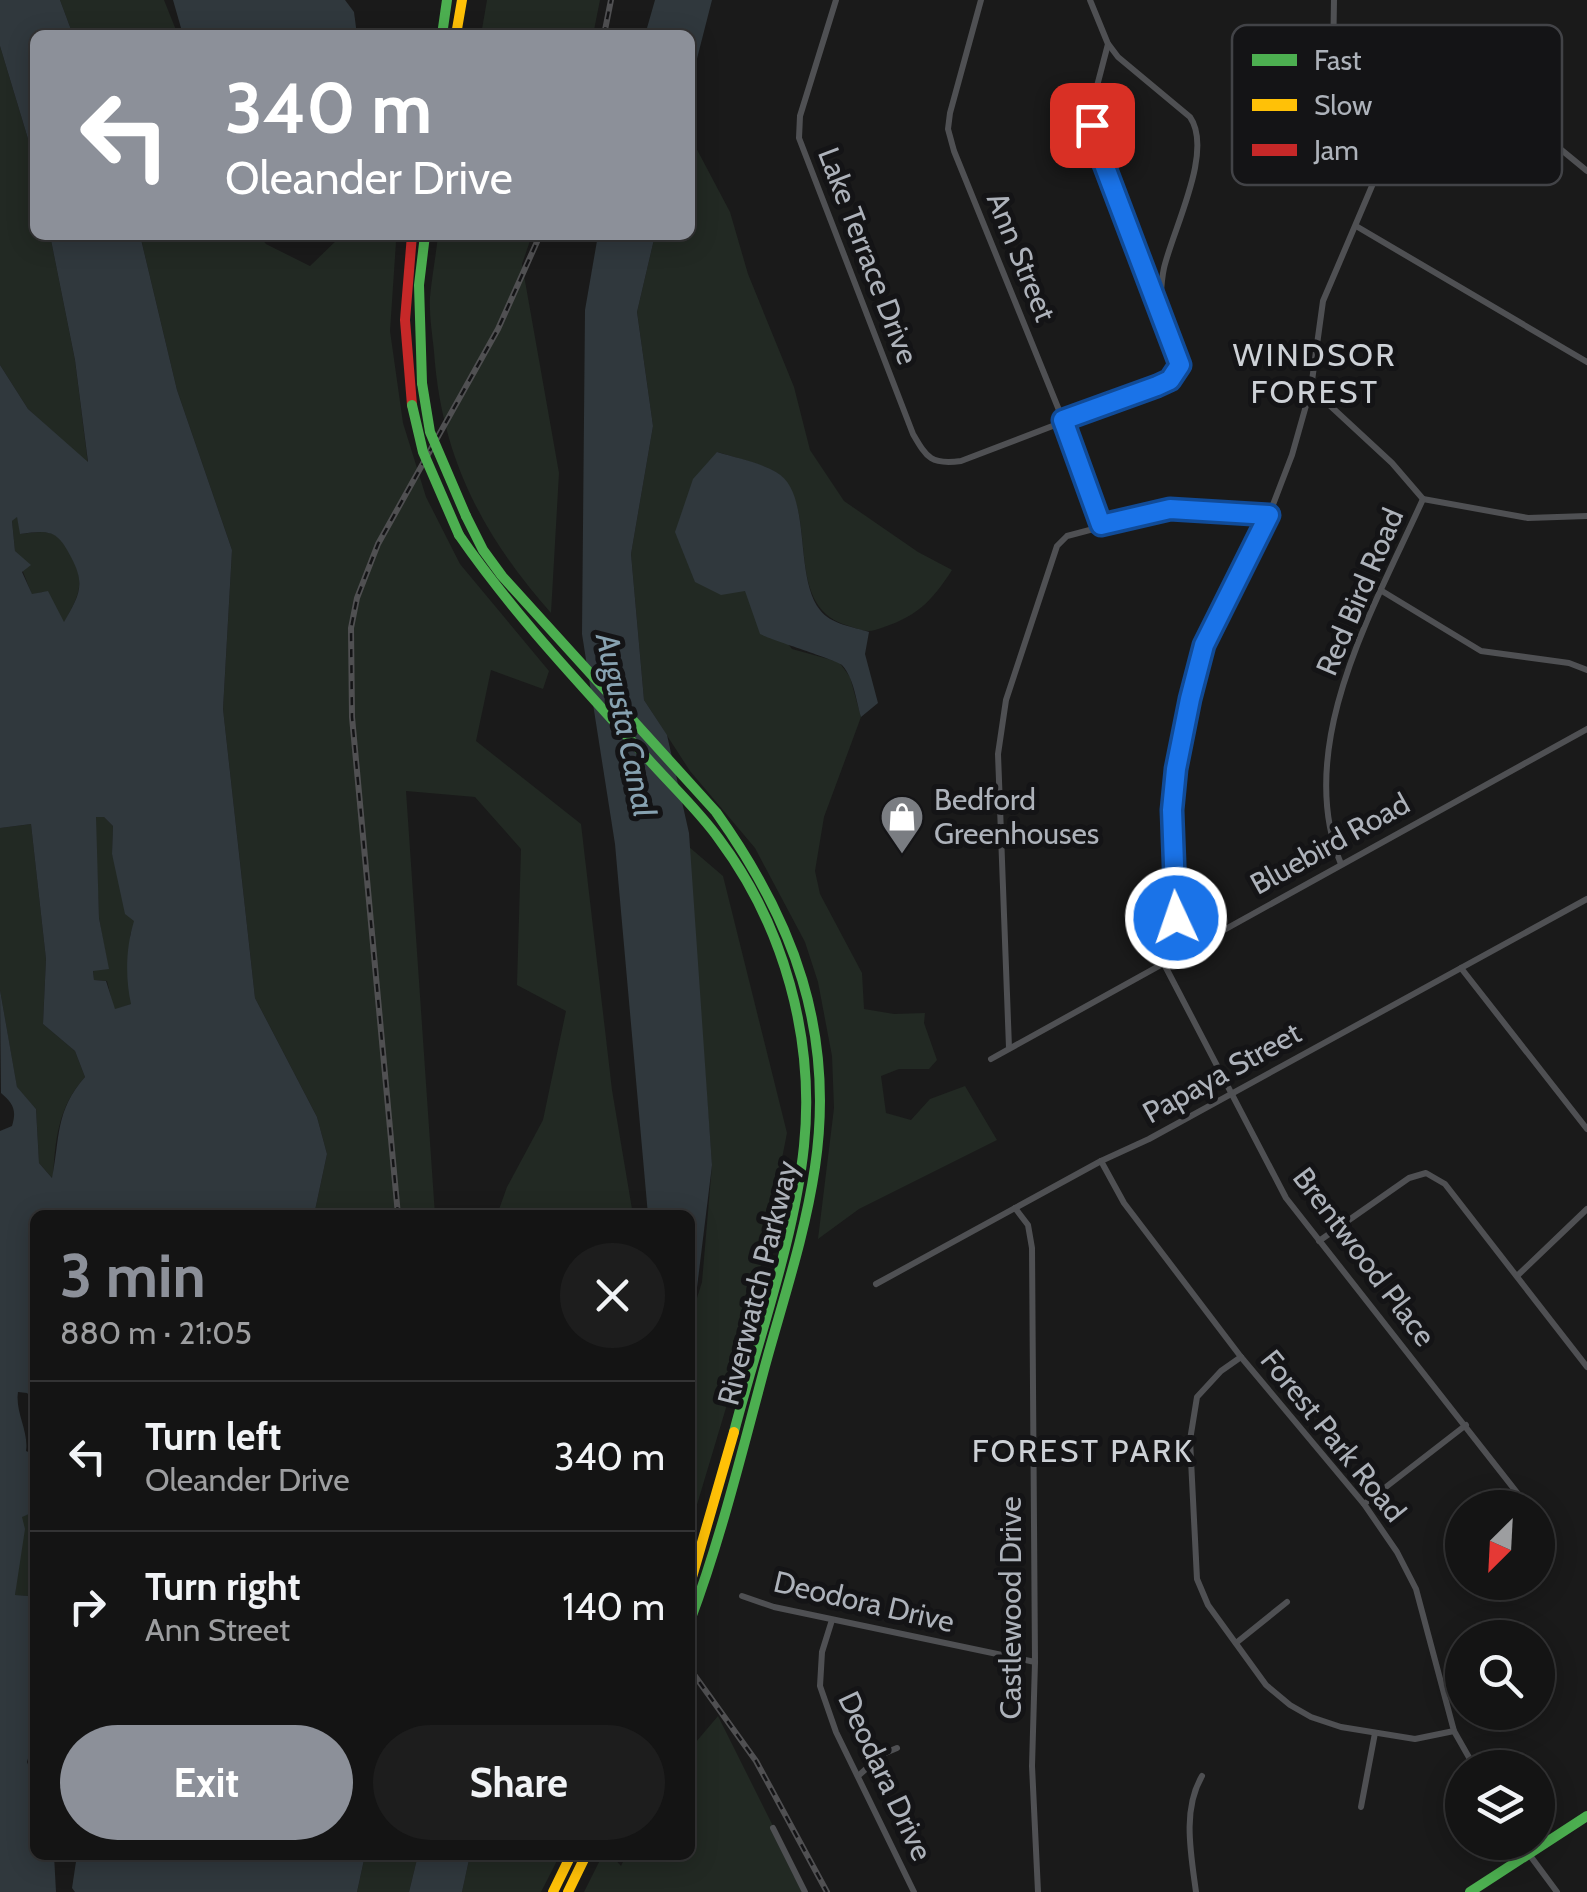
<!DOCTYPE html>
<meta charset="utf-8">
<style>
:root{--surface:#141414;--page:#1d1d1d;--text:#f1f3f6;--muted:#9d9ea0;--line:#333334;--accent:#8c9099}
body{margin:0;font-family:Cabin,sans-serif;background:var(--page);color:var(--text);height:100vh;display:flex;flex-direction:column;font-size:38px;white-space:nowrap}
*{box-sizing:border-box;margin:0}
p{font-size:32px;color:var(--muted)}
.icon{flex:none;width:55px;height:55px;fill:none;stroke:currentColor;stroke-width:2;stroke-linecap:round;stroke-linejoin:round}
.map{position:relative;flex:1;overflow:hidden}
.details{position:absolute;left:30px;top:1210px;width:665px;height:650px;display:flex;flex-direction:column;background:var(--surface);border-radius:15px;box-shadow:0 5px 25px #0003,0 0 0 2px var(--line)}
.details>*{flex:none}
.hud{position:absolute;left:30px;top:30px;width:665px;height:210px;border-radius:15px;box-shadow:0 5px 25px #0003,0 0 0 2px var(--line);background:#8c9099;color:#fff;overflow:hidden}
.needle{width:65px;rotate:204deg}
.buttons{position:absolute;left:1445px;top:1490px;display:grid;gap:20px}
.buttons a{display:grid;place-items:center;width:110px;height:110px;border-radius:50%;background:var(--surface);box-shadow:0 5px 25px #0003,0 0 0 2px var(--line);font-size:50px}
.pin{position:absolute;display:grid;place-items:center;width:85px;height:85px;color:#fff;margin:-42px;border-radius:20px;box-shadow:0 5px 15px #0006}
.me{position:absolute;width:110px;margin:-55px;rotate:357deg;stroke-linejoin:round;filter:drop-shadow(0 0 8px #0008)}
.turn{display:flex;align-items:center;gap:35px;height:210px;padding:0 30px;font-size:45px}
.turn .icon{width:130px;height:130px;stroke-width:2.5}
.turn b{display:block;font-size:70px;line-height:85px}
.round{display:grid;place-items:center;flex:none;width:105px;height:105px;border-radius:52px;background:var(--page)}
.headline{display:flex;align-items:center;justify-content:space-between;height:170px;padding:0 30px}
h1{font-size:60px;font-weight:800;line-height:75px;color:var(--accent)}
.cta{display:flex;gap:20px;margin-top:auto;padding:20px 30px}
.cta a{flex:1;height:115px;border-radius:60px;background:var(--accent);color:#fff;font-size:40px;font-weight:800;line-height:115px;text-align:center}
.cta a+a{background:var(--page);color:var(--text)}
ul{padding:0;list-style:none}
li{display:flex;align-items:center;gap:30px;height:150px;padding:0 30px;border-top:2px solid var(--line)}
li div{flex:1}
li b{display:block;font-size:38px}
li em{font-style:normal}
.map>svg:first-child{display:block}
.green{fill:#222923}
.water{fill:#30383d;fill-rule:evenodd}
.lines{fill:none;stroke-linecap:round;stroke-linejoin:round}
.street{stroke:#4f5053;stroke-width:6}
.fast{stroke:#4caf50;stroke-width:10}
.slow{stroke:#ffc107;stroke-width:10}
.jam{stroke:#c62828;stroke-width:10}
.rail-casing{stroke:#505052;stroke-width:6}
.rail{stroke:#141416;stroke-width:2.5;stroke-dasharray:8;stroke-linecap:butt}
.fast-bridge{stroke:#4caf50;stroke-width:10}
.route-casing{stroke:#114b97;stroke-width:25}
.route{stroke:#1a73e8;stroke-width:18}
.labels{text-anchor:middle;stroke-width:10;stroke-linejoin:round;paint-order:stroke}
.street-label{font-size:30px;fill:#adb2ba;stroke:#141416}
.poi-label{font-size:30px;fill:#adb2ba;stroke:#141416;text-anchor:start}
.neighbourhood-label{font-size:32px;letter-spacing:2.5px;fill:#cdd1d6;stroke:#141416}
.water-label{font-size:32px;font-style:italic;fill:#87a2b1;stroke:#141416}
.key{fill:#141416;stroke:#424347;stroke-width:2.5}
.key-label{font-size:28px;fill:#adb2ba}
</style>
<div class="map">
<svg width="1587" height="1892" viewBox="0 0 1587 1892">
<rect width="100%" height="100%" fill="#1a1a1a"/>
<g class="green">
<path d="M60,0h104l14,35h-105z"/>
<path d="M487,0h113l-7,35h-112z"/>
<path d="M0,46l35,116v73h15l25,125 13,104 -60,-55 -28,-44z"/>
<path d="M693,142l37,70 18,62 46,113 16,63 34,51 74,51 34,18c-22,34 -37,48 -77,60 -10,3 -19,-2 -29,-5 -63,-20 -27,-108 -64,-148 -10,-11 -49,-20 -65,-25l29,139 46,58 47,13 11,15 11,40 -37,100 -9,54 5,23 42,79 2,36 30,5 31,-1 -1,10 13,37 -8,9h-30l-18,7 5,37 25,7 19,-21 35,-13 32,54 -138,69 -41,30 16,-131 -2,-52 -14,-74 -13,-40 -50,-94 -65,-77 -46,-71 -13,-146 22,-128 -16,-114 18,-77h35v-89z"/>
<path d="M140,235h119l7,9 44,22 32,-31h38l16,7 -6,89 13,92 23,74 34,67 89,107 -6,18 -52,-19 -15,71 105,83 31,266 21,125h-136l10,-28 36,-67 23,-109 -49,-26 4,-136 -46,-52 -69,-6 29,424h-121l13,-61 -10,-37 -62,-119 -32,-289 9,-159 -55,-160z"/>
<path d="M438,235h94l-10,29 37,209 -8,140c-69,-78 -110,-157 -117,-262 -2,-18 -5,-37 -4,-54 2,-21 6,-42 8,-62z"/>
<path d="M17,516l4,18c30,-4 36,-4 51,23 14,28 6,40 -8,66l-22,-31 -10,3 -17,-44 -3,-30z"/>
<path d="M95,817h9l9,9 -1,28 23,67 -5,14 1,69 -17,6 -7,-29 -13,-1 -1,-10 15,-2 -9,-50z"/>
<path d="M31,824l15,135 -3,65 32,27 10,26c-27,30 -30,63 -32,102l-14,-16 -3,-54 -19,-21 -17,-98v-162z"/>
<path d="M688,846l35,30 64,257 -41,208 -56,187v-208l12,-38 10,-117z"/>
<path d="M35,1478v106l-6,12 -14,-1 7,-79 7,-2z"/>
<path d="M718,1716l88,176h-222l17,-34h13l7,8 5,-11h64v-106z"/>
<path d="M365,1855h53l-9,37h-52z"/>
<path d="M470,1855h90l-19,37h-79z"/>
</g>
<g class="water">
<path d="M0,0h60l13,35h-38v127l-35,-116z"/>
<path d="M173,0h172l9,12 3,23h-174z"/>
<path d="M655,0h57l-22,86v-51h-45z"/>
<path d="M50,235h90l37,155 55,160 -9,159 32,289 62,119 10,37 -13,61h-279v186l-8,-8 -9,-1c-3,21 11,39 8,59l9,4 -6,59 -7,3 3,12 -10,66 14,1 6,-12v151l-8,27 8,18c-6,12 0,58 0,75h19l2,37h-56v-761l12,-5c5,-16 1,-23 -11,-33l-1,-103 17,97 19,22 3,54 13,15c8,-40 3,-67 33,-101l-10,-26 -32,-27 3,-65 -15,-135 -31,4v-463l28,44 60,53 -13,-102zM17,517l3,17c30,-4 37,-4 51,23 15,28 8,39 -7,65l-16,-31 -16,3 -10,-22 9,-7 -16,-14 -3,-30zM96,817h8l9,9 -1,28 13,60 9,7c-8,26 -9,56 -3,83l-16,5 -9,-28 -12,-1 -1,-9 16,-2 -10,-51z"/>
<path d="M598,235h57l-18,77 16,114 -22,128 13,146 23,35 22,98 23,332 -17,139 -5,15v-104h-42l-33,-371 -33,-210 3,-324z"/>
<path d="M717,452c19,6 42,10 59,20 37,20 17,104 44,138 10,14 34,17 49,22l-4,22 13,49 -17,14c-5,-17 -7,-39 -19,-52 -5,-5 -68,-24 -82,-31l-15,-43 -24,4 -26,-13 -20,-50 18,-53z"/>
<path d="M77,1855h288l-8,37h-282l-3,-4z"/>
<path d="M418,1855h52l-8,37h-53z"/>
</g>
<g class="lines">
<g class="street">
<path d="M836,0l-36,116 -1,22 114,296c14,24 18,31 48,27l196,-75 12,-6 11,-15 -86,-227 -3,-29 17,-65 -18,-44"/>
<path d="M981,0l-31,113 -2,16 6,22 109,269 38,105"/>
<path d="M1334,0l-1,61 7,20 49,65"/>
<path d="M1109,45l9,12 72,60c24,34 -17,112 -26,151 -3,13 -3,27 -4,40"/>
<path d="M1355,98l62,3 35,-10 23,1 32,13 80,66"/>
<path d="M1356,226l231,136"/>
<path d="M1311,388l81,75 31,36"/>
<path d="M1423,499l105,19 59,-2"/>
<path d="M1382,591l99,60 88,12 18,7"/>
<path d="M1341,864c-49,-118 34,-258 82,-365"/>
<path d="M1178,954l-6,-144 4,-41 28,-124 65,-130 23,-60 19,-67 12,-87 66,-155 28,-45"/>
<path d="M1163,962l123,236 243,310"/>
<path d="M1461,968l126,161"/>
<path d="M1009,1048l-11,-294 8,-54 51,-154 10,-10 102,-27 100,6"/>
<path d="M991,1059l596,-330"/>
<path d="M1101,1161l23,42 117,154 123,147 33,48 19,37 38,142 21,37"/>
<path d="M1015,1208l13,17 4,23 3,414 -3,104 6,126"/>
<path d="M1319,1241l90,-63 17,-5 19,11 142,183"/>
<path d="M1517,1276l70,-67"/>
<path d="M876,1284l225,-123 48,-22 438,-240"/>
<path d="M1241,1357l-20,14 -24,26 -7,43 7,139 11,26 58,80 24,20 21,12 30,10 74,12 39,-8"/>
<path d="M1364,1504l102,-79"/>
<path d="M1538,1519l6,9"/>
<path d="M742,1596l32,11 261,55"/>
<path d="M832,1620l-10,32 -2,34 16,46 78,160"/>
<path d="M1236,1643l51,-41"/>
<path d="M858,1776l25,-22 14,-6"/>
<path d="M1361,1807l14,-74"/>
<path d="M773,1828l32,64"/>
<path d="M1520,1842l37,50"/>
<path d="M1196,1892c-5,-38 -14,-82 6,-116"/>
</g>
<g class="fast">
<path d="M442,35l5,-35"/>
<path d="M422,383l-3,-98 6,-50"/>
<path d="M466,516l17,34 19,26 214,236c78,109 119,220 99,355 -10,68 -32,133 -50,199 -23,86 -44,172 -75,255"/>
<path d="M459,535c56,81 124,152 190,225 23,26 50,51 70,79 65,87 96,199 85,307 -10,95 -46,193 -70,286"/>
<path d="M1470,1892l117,-76"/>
</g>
<g class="slow">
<path d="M456,35l6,-35"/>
<path d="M690,1584l44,-152"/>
<path d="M553,1892l18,-37"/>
<path d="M568,1892l18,-37"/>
</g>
<path class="jam" d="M412,235l-7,85 7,85"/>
<defs>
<g id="rail">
<path d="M604,35l7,-35"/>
<path d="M398,1215l-46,-498 -1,-89 6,-30 21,-54 120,-215 42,-94"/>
<path d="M690,1669l66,92 71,131"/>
</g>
</defs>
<use href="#rail" class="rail-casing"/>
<use href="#rail" class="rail"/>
<g class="fast-bridge">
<path d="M422,383l8,49 36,84"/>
<path d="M412,405l11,47 36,83"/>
</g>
</g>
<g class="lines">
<defs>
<path id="route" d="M1092,125l2,13 86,227 -10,15 -13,6 -94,34 38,105 69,-16 99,6 -65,130 -14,54 -14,70 -4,41 4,108"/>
</defs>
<use href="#route" class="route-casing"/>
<use href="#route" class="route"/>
</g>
<defs>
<symbol id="shop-pin" viewBox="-11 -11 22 30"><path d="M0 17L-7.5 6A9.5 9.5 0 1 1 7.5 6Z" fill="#7a7d82" stroke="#141416"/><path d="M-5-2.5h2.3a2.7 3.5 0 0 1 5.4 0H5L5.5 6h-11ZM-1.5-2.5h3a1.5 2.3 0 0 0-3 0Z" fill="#fff"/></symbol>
</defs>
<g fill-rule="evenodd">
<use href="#shop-pin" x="877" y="792" width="50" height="68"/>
</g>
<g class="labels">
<g class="street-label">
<text transform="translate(868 256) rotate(69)" y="10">Lake Terrace Drive</text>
<text transform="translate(1021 257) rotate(68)" y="10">Ann Street</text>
<text transform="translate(1360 592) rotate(-67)" y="10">Red Bird Road</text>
<text transform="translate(1330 844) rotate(-29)" y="10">Bluebird Road</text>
<text transform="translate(1222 1073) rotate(-29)" y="10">Papaya Street</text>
<text transform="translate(1364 1257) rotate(53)" y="10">Brentwood Place</text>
<text transform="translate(758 1283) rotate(-76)" y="10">Riverwatch Parkway</text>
<text transform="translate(1333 1436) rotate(51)" y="10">Forest Park Road</text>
<text transform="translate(864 1602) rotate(13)" y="10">Deodora Drive</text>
<text transform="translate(1011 1608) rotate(-90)" y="10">Castlewood Drive</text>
<text transform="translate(885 1776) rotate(65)" y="10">Deodara Drive</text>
</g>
<g class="poi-label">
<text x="934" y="810">Bedford<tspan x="934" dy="34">Greenhouses</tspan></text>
</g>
<g class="neighbourhood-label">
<text x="1315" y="366">WINDSOR<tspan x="1315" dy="37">FOREST</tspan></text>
<text x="1083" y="1462">FOREST PARK</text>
</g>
<g class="water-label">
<text transform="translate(626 725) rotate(78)" y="11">Augusta Canal</text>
</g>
</g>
<rect x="1232" y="25" width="330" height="160" rx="15" class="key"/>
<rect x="1252" y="54" width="45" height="12" fill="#4caf50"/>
<rect x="1252" y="99" width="45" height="12" fill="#ffc107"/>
<rect x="1252" y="144" width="45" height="12" fill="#c62828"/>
<g class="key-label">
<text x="1314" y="70">Fast</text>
<text x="1314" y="115">Slow</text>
<text x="1314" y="160">Jam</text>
</g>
</svg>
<div class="buttons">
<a><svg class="needle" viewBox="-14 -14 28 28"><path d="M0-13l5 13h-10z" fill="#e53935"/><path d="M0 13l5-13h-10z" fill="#9d9ea0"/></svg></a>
<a><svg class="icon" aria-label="search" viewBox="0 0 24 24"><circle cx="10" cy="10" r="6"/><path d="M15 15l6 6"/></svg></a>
<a><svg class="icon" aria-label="layers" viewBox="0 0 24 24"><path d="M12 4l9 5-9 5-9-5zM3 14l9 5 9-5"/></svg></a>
</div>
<div class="pin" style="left:1092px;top:125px;background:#d93025"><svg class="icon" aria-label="arrive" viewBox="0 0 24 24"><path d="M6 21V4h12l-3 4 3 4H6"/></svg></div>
<svg class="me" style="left:1176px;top:918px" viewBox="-20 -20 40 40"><circle r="17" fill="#1a73e8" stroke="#fff" stroke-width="3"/><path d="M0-11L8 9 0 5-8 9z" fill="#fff"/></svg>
<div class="hud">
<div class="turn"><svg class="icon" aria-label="left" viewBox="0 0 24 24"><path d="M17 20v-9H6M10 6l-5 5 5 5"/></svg><div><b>340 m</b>Oleander Drive</div></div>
</div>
<section class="details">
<div class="headline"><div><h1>3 min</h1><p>880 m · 21:05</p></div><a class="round"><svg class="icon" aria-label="close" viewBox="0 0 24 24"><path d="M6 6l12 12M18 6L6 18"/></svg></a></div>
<ul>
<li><svg class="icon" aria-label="left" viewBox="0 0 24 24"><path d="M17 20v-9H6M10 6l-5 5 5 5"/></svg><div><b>Turn left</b><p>Oleander Drive</p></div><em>340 m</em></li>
<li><svg class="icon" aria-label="right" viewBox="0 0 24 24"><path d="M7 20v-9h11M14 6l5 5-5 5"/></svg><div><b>Turn right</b><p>Ann Street</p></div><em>140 m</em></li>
</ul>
<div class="cta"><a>Exit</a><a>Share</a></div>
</section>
</div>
